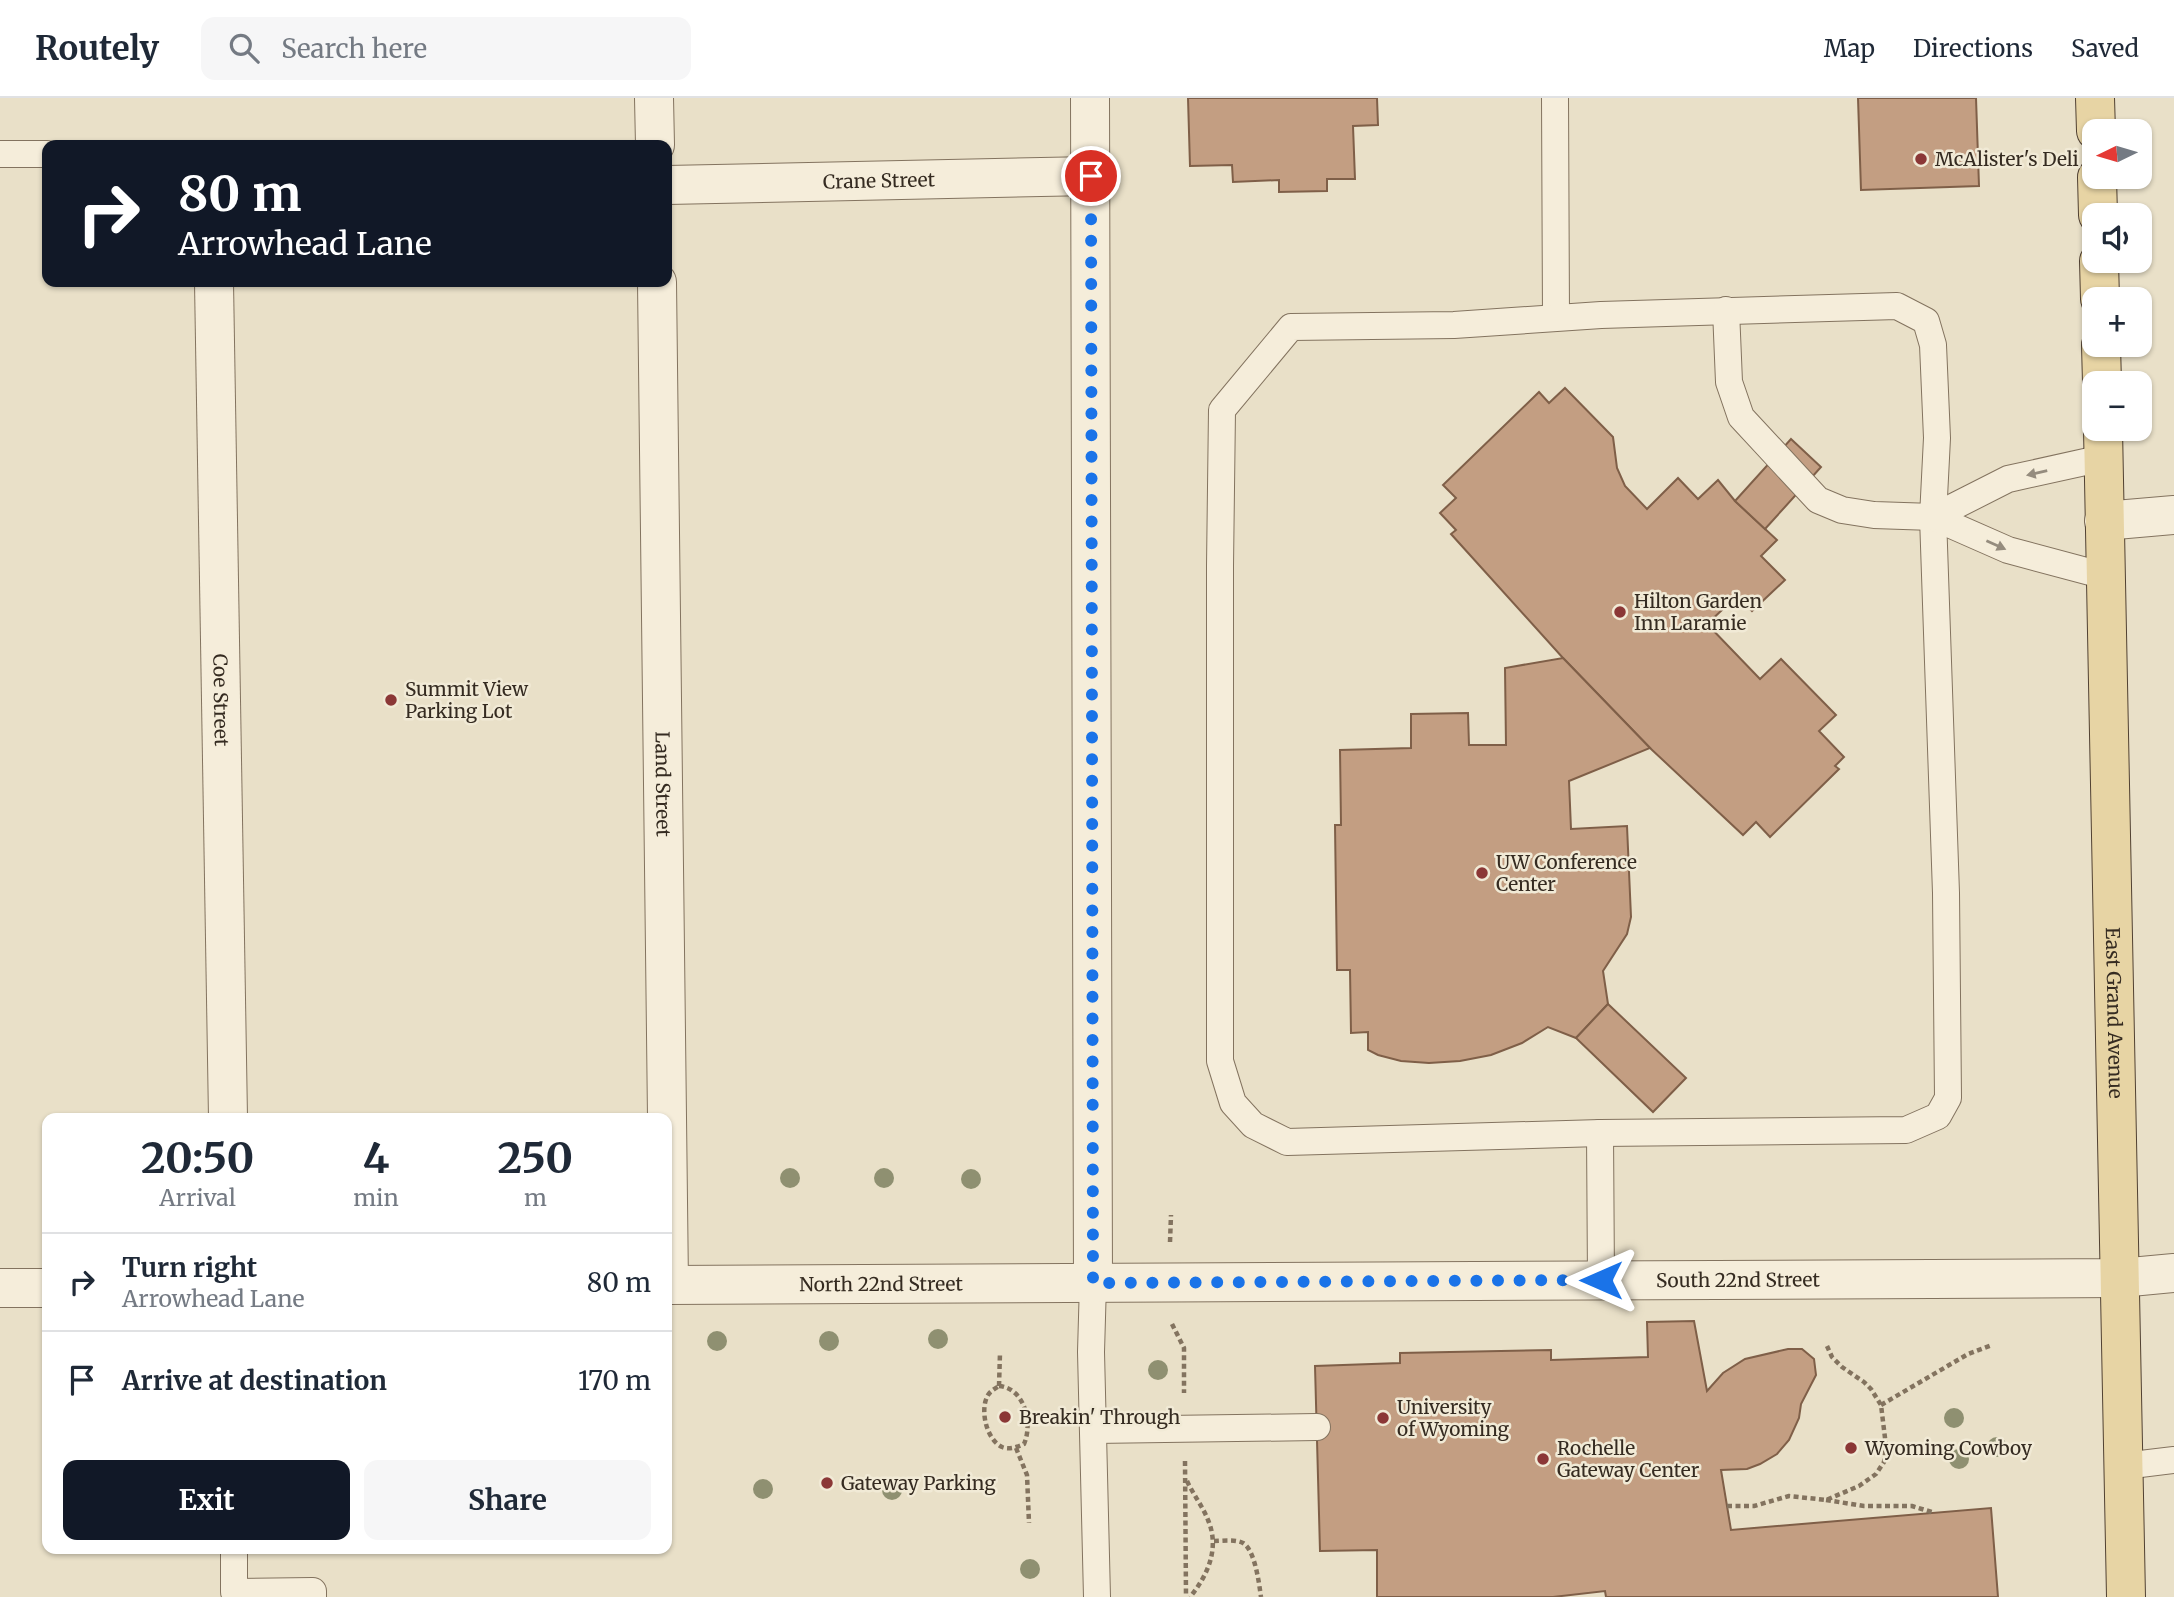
<!DOCTYPE html>
<meta charset="utf-8">
<style>
:root{--surface:#fff;--page:#f6f6f7;--text:#1f2937;--muted:#747a83;--line:#e0e1e3;--accent:#111827}
body{margin:0;font-family:Merriweather,serif;background:var(--page);color:var(--text);height:100vh;display:flex;flex-direction:column;font-size:26px;white-space:nowrap}
*{box-sizing:border-box;margin:0}
p{font-size:23px;color:var(--muted)}
.icon{flex:none;width:38px;height:38px;fill:none;stroke:currentColor;stroke-width:2;stroke-linecap:round;stroke-linejoin:round}
.map{position:relative;flex:1;overflow:hidden}
.details{position:absolute;left:42px;top:1015px;width:630px;height:441px;display:flex;flex-direction:column;background:var(--surface);border-radius:14px;box-shadow:0 2px 5px #0004}
.details>*{flex:none}
.top-card{position:absolute;left:42px;top:42px;width:630px;height:147px;border-radius:14px;box-shadow:0 2px 5px #0004;background:#111827;color:#fff;overflow:hidden}
.needle{width:46px;rotate:265deg}
.controls{position:absolute;left:2082px;top:21px;display:grid;gap:14px}
.controls a{display:grid;place-items:center;width:70px;height:70px;border-radius:14px;background:var(--surface);box-shadow:0 2px 5px #0004;font-size:35px}
.pin{position:absolute;display:grid;place-items:center;width:60px;height:60px;color:#fff;margin:-30px;border:4px solid #fff;border-radius:50%;box-shadow:0 2px 7px #0007}
.me{position:absolute;width:77px;margin:-38px;rotate:270deg;stroke-linejoin:round;filter:drop-shadow(0 0 5px #0008)}
.turn{display:flex;align-items:center;gap:24px;height:147px;padding:0 21px;font-size:32px}
.turn .icon{width:91px;height:91px;stroke-width:2.5}
.turn b{display:block;font-size:49px;line-height:60px}
.eta{display:flex;justify-content:space-evenly;align-items:center;height:119px;text-align:center}
.eta b{font-size:42px;font-weight:700;line-height:49px}
.action{display:flex;gap:14px;margin-top:auto;padding:14px 21px}
.action a{flex:1;height:80px;border-radius:14px;background:var(--accent);color:#fff;font-size:28px;font-weight:700;line-height:80px;text-align:center}
.action a+a{background:var(--page);color:var(--text)}
ul{padding:0;list-style:none}
li{display:flex;align-items:center;gap:21px;height:98px;padding:0 21px;border-top:2px solid var(--line)}
li div{flex:1}
li b{display:block;font-size:26px}
li em{font-style:normal}
header{display:flex;align-items:center;gap:42px;box-sizing:border-box;height:98px;padding:0 35px;background:var(--surface);border-bottom:2px solid var(--line)}
header strong{font-size:33px}
nav{display:flex;gap:38px;margin-inline-start:auto;font-size:24px}
.search{width:490px;height:63px;background:var(--page);display:flex;align-items:center;gap:18px;box-sizing:border-box;padding:0 24px;border-radius:14px;color:var(--muted);font-size:26px}
.map>svg:first-child{display:block}
.building{fill:#c39e82;stroke:#7f5f48;stroke-width:2}
.lines{fill:none;stroke-linecap:round;stroke-linejoin:round}
.service-casing{stroke:#83735f;stroke-width:28}
.minor-casing{stroke:#83735f;stroke-width:40}
.tertiary-casing{stroke:#83735f;stroke-width:40}
.primary-casing{stroke:#514132;stroke-width:40}
.path{stroke:#83735f;stroke-width:4.5;stroke-dasharray:5 3.5;stroke-linecap:butt}
.service{stroke:#f5edda;stroke-width:26}
.minor{stroke:#f5edda;stroke-width:38}
.tertiary{stroke:#f5edda;stroke-width:38}
.primary{stroke:#e7d4a4;stroke-width:38}
.tree{fill:#8f9071}
.oneway{fill:#958c7e}
.route{stroke:#1a73e8;stroke-width:12;stroke-dasharray:0 21.6}
.poi-dot{fill:#8b3736;stroke:#f1ead6;stroke-width:2.5}
.labels{text-anchor:middle;stroke-width:5;stroke-linejoin:round;paint-order:stroke}
.poi-label{font-size:19px;fill:#352b21;stroke:#f1ead6;text-anchor:start}
.street-label{font-size:19px;fill:#352b21;stroke:#f1ead6}
</style>
<header>
<strong>Routely</strong>
<div class="search"><svg class="icon" aria-label="search" viewBox="0 0 24 24"><circle cx="10" cy="10" r="6"/><path d="M15 15l6 6"/></svg>Search here</div>
<nav><a>Map</a><a>Directions</a><a>Saved</a></nav>
</header>
<div class="map">
<svg width="2174" height="1499" viewBox="0 0 2174 1499">
<rect width="100%" height="100%" fill="#e9e0c8"/>
<g class="building">
<path d="M1188,0h189l1,27 -25,1 2,53h-28v12l-48,1v-12l-46,2 -1,-17 -42,1z"/>
<path d="M1858,0h118l3,88 -118,4z"/>
<path d="M1565,290l48,49 4,31 8,18 22,23 31,-31 20,21 20,-19 17,21 42,39 -16,16 24,24 -33,31 -15,-15 -30,28 53,55 21,-20 55,56 -17,16 25,26 -9,9 4,3 -69,68 -14,-15 -13,13 -93,-87 -87,-90 -112,-124 5,-4 -16,-17 16,-15 -13,-13 96,-93 10,11z"/>
<path d="M1791,341l30,28 -56,62 -30,-28z"/>
<path d="M1563,560l87,90 -81,33 2,48 56,-3 4,91 -4,17 -24,37 5,33 -32,34 -28,-11 -26,16 -31,12 -31,6 -31,2 -28,-2 -23,-6 -10,-5v-18l-17,1 -1,-63h-13l-2,-145h6l-1,-75 71,-2v-34l57,-1 1,32h37l-1,-77z"/>
<path d="M1608,906l78,74 -33,34 -77,-74z"/>
<path d="M1694,1223l13,70 16,-18 22,-14 43,-10h14l12,10 2,16 -15,29 -2,14 -10,22 -12,14 -17,10 -13,5 -26,1 10,60 260,-22 7,89h-392l-1,-6 -52,6h-176v-47l-57,1 -5,-185 85,-3v-10l151,-3v10l97,-3 -1,-35z"/>
</g>
<g class="lines">
<defs>
<g id="service">
<path d="M1555,0l1,219"/>
<path d="M0,56h47"/>
<path d="M1897,208l29,15 7,24 4,93 -4,79 13,376 2,205 -10,18 -32,14 -306,3 -313,9 -34,-17 -20,-22 -13,-42v-495l2,-156 69,-83 163,-2 147,-10z"/>
<path d="M1726,212l3,72 12,35 77,83 24,10 32,5 59,2 75,33 97,26"/>
<path d="M1933,419l75,-38 95,-21"/>
<path d="M1600,1035l1,148"/>
<path d="M1093,1185l-2,69 6,245"/>
<path d="M1094,1332l223,-3"/>
<path d="M2124,1368l50,-6"/>
<path d="M234,1451v43l79,-1v6"/>
</g>
<g id="minor">
<path d="M654,0l1,47"/>
<path d="M1090,0l3,1185"/>
<path id="s1" d="M667,87l424,-9"/>
<path id="s2" d="M214,184l14,836"/>
<path id="s3" d="M657,184l12,1003"/>
<path d="M2104,423l70,-6"/>
</g>
<g id="tertiary">
<path id="s4" d="M667,1187l1453,-7 54,-5"/>
<path d="M0,1190h47"/>
</g>
<g id="primary">
<path d="M2095,0l1,33"/>
<path d="M2097,79l1,38"/>
<path d="M2099,163l1,38"/>
<path d="M2101,247l1,38"/>
<path id="s5" d="M2103,331l23,1168"/>
</g>
</defs>
<use href="#service" class="service-casing"/>
<use href="#minor" class="minor-casing"/>
<use href="#tertiary" class="tertiary-casing"/>
<use href="#primary" class="primary-casing"/>
<g class="path">
<path d="M1170,1144l1,-27"/>
<path d="M1172,1226l12,24v45"/>
<path d="M999,1288c26,2 34,38 25,58 -7,3 -15,6 -22,3 -15,-7 -22,-35 -15,-50 2,-5 7,-8 12,-11z"/>
<path d="M999,1288l1,-33"/>
<path d="M1881,1307l87,-51 24,-9"/>
<path d="M1016,1350l11,27 2,48"/>
<path d="M1185,1363l1,136"/>
<path d="M1187,1383c6,13 16,26 21,39 12,28 0,55 -18,77"/>
<path d="M1826,1402l38,6h48l23,7"/>
<path d="M1727,1408h27l35,-10 37,4 33,-14 17,-12 8,-12 2,-16 -5,-41 -10,-16 -7,-7 -22,-15 -10,-10 -5,-11"/>
<path d="M1214,1443c8,0 21,-2 29,2 12,7 16,40 18,54"/>
</g>
<use href="#service" class="service"/>
<use href="#minor" class="minor"/>
<use href="#tertiary" class="tertiary"/>
<use href="#primary" class="primary"/>
</g>
<g class="tree">
<circle cx="790" cy="1080" r="10"/>
<circle cx="884" cy="1080" r="10"/>
<circle cx="971" cy="1081" r="10"/>
<circle cx="938" cy="1241" r="10"/>
<circle cx="717" cy="1243" r="10"/>
<circle cx="829" cy="1243" r="10"/>
<circle cx="1158" cy="1272" r="10"/>
<circle cx="1954" cy="1320" r="10"/>
<circle cx="1997" cy="1349" r="10"/>
<circle cx="1959" cy="1361" r="10"/>
<circle cx="763" cy="1391" r="10"/>
<circle cx="892" cy="1392" r="10"/>
<circle cx="1030" cy="1471" r="10"/>
</g>
<defs><path id="oneway-solid" d="M-6-.8H1V-3.2L6.5 0L1 3.2V.8H-6Z" transform="scale(1.75)"/></defs>
<g class="oneway">
<use href="#oneway-solid" transform="translate(2037 375) rotate(167)"/>
<use href="#oneway-solid" transform="translate(1996 447) rotate(24)"/>
</g>
<g class="lines">
<path class="route" d="M1091,78l2,1107 508,-3"/>
</g>
<g class="poi-dot">
<circle cx="1921" cy="61" r="7"/>
<circle cx="1620" cy="514" r="7"/>
<circle cx="391" cy="602" r="7"/>
<circle cx="1482" cy="775" r="7"/>
<circle cx="1005" cy="1319" r="7"/>
<circle cx="1383" cy="1320" r="7"/>
<circle cx="1851" cy="1350" r="7"/>
<circle cx="1543" cy="1361" r="7"/>
<circle cx="827" cy="1385" r="7"/>
</g>
<g class="labels">
<g class="poi-label">
<text x="1935" y="68">McAlister's Deli</text>
<text x="1634" y="510">Hilton Garden<tspan x="1634" dy="22">Inn Laramie</tspan></text>
<text x="405" y="598">Summit View<tspan x="405" dy="22">Parking Lot</tspan></text>
<text x="1496" y="771">UW Conference<tspan x="1496" dy="22">Center</tspan></text>
<text x="1397" y="1316">University<tspan x="1397" dy="22">of Wyoming</tspan></text>
<text x="1019" y="1326">Breakin' Through</text>
<text x="1557" y="1357">Rochelle<tspan x="1557" dy="22">Gateway Center</tspan></text>
<text x="1865" y="1357">Wyoming Cowboy</text>
<text x="841" y="1392">Gateway Parking</text>
</g>
<g class="street-label">
<text dy="7" stroke="none"><textPath href="#s1" startOffset="212">Crane Street</textPath></text>
<text dy="7" stroke="none"><textPath href="#s2" startOffset="418">Coe Street</textPath></text>
<text dy="7" stroke="none"><textPath href="#s3" startOffset="502">Land Street</textPath></text>
<text dy="7" stroke="none"><textPath href="#s5" startOffset="584">East Grand Avenue</textPath></text>
<text dy="7" stroke="none"><textPath href="#s4" startOffset="1071">South 22nd Street</textPath></text>
<text dy="7" stroke="none"><textPath href="#s4" startOffset="214">North 22nd Street</textPath></text>
</g>
</g>
</svg>
<div class="controls">
<a><svg class="needle" viewBox="-14 -14 28 28"><path d="M0-13l5 13h-10z" fill="#e53935"/><path d="M0 13l5-13h-10z" fill="#747a83"/></svg></a>
<a><svg class="icon" aria-label="sound" viewBox="0 0 24 24"><path d="M4 9h4l5-4v14l-5-4H4zM17 9q2 3 0 6"/></svg></a>
<a>+</a>
<a>−</a>
</div>
<div class="pin" style="left:1091px;top:78px;background:#d93025"><svg class="icon" aria-label="arrive" viewBox="0 0 24 24"><path d="M6 21V4h12l-3 4 3 4H6"/></svg></div>
<svg class="me" style="left:1601px;top:1182px" viewBox="-20 -20 40 40"><path d="M0-17L14 15 0 8-14 15z" fill="#1a73e8" stroke="#fff" stroke-width="4"/></svg>
<div class="top-card">
<div class="turn"><svg class="icon" aria-label="right" viewBox="0 0 24 24"><path d="M7 20v-9h11M14 6l5 5-5 5"/></svg><div><b>80 m</b>Arrowhead Lane</div></div>
</div>
<section class="details">
<div class="eta">
<div><b>20:50</b><p>Arrival</p></div>
<div><b>4</b><p>min</p></div>
<div><b>250</b><p>m</p></div>
</div>
<ul>
<li><svg class="icon" aria-label="right" viewBox="0 0 24 24"><path d="M7 20v-9h11M14 6l5 5-5 5"/></svg><div><b>Turn right</b><p>Arrowhead Lane</p></div><em>80 m</em></li>
<li><svg class="icon" aria-label="arrive" viewBox="0 0 24 24"><path d="M6 21V4h12l-3 4 3 4H6"/></svg><div><b>Arrive at destination</b></div><em>170 m</em></li>
</ul>
<div class="action"><a>Exit</a><a>Share</a></div>
</section>
</div>
